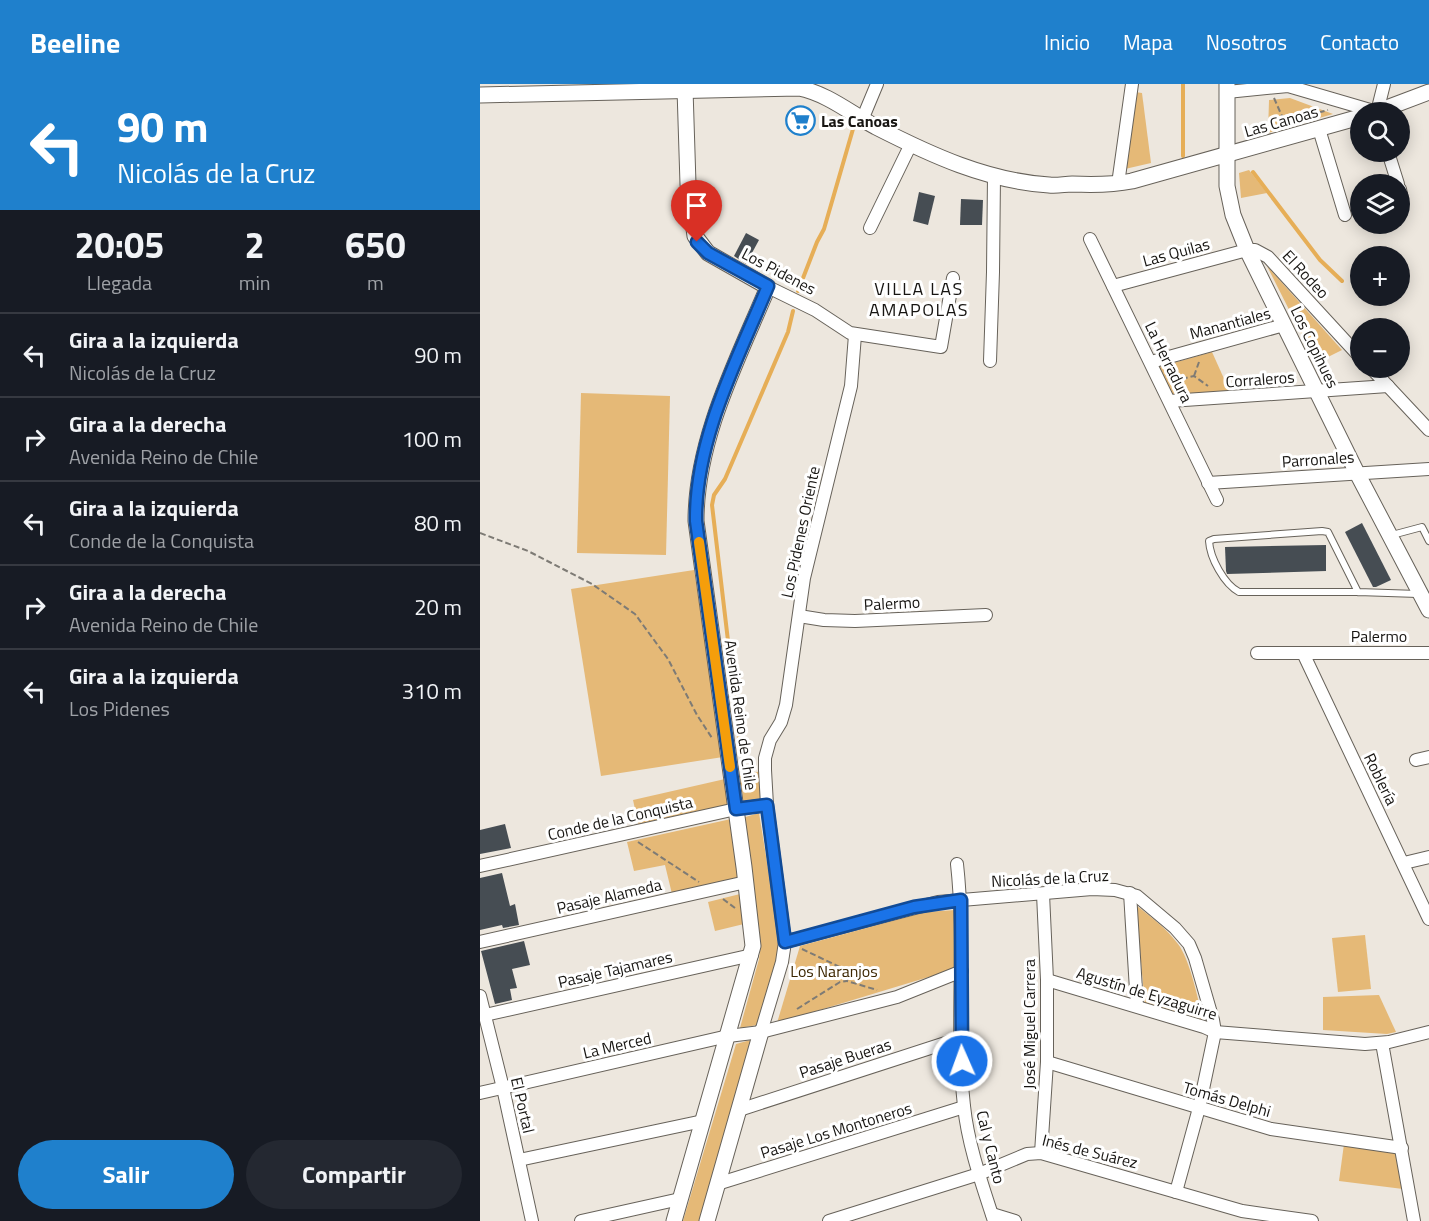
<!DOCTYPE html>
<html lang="es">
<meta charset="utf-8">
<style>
:root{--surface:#171b24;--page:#242831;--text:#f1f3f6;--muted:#9ea1a6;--line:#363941;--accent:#1f80cc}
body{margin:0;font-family:"Titillium Web",sans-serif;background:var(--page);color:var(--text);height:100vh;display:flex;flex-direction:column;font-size:22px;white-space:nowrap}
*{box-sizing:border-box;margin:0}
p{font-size:20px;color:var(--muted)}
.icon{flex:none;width:33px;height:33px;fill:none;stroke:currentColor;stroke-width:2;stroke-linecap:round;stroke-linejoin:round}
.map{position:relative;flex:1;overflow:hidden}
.side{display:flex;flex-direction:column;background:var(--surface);width:480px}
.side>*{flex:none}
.hud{background:#1f80cc;color:#fff;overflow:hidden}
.controls{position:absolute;left:870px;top:18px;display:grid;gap:12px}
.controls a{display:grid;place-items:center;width:60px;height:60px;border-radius:50%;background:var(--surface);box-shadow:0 3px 15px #0003;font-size:30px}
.pin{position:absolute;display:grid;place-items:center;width:51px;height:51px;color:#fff;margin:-62px -26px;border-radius:50% 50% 50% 0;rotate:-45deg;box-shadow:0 0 6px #0007}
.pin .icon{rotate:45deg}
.me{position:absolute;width:66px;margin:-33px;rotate:358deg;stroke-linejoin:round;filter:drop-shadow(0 0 4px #0008)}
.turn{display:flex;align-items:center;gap:21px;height:126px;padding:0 18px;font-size:27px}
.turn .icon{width:78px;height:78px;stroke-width:2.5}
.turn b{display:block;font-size:42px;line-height:51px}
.eta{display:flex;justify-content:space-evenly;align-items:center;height:102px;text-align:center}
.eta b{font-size:36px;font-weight:700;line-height:42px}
.primary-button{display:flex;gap:12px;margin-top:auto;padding:12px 18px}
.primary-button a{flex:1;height:69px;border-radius:36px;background:var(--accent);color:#fff;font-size:24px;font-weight:700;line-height:69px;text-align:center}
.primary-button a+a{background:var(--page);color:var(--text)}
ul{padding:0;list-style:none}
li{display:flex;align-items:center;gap:18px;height:84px;padding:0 18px;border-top:2px solid var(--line)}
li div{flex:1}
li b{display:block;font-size:22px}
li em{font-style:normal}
header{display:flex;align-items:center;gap:36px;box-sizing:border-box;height:84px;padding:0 30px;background:var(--accent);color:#fff}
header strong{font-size:28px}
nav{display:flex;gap:33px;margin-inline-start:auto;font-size:21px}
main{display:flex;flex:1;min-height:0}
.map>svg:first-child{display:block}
.green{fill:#e5b977}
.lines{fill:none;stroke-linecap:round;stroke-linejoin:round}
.stream{stroke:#e6ae57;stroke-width:4}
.building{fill:#464d53}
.service-casing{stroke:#67625a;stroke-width:8}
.minor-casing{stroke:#67625a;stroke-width:14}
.tertiary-casing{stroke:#67625a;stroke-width:17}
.path{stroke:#7e7b75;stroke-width:2;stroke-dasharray:6 3;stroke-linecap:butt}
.service{stroke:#fff;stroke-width:6}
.minor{stroke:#fff;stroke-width:12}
.tertiary{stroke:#fff;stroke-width:15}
.route-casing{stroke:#114b97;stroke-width:15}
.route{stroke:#1a73e8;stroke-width:10}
.slow{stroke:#f59e0b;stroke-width:10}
.labels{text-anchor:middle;stroke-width:6;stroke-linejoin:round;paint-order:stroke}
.poi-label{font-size:16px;font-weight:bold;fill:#171512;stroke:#fff;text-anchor:start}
.street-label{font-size:16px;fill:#171512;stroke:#fff}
.park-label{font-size:16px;fill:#3c2600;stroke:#fff}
.neighbourhood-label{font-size:18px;letter-spacing:1.5px;fill:#171512;stroke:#fff}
</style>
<header>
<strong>Beeline</strong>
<nav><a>Inicio</a><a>Mapa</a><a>Nosotros</a><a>Contacto</a></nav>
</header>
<main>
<section class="side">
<div class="hud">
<div class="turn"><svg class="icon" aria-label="left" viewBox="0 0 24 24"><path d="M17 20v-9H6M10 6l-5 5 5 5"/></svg><div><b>90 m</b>Nicolás de la Cruz</div></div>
</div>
<div class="eta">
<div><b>20:05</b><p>Llegada</p></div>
<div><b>2</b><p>min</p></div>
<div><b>650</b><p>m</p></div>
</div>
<ul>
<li><svg class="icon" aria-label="left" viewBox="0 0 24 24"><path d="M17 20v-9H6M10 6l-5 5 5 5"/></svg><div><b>Gira a la izquierda</b><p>Nicolás de la Cruz</p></div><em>90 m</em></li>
<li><svg class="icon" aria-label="right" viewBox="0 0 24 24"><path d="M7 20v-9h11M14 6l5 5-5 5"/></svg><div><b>Gira a la derecha</b><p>Avenida Reino de Chile</p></div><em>100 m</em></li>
<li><svg class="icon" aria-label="left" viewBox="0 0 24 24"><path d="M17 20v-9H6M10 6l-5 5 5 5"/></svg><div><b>Gira a la izquierda</b><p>Conde de la Conquista</p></div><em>80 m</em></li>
<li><svg class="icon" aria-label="right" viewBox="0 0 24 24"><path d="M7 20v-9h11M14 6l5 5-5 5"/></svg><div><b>Gira a la derecha</b><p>Avenida Reino de Chile</p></div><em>20 m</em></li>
<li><svg class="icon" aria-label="left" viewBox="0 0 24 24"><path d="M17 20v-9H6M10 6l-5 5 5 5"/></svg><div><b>Gira a la izquierda</b><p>Los Pidenes</p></div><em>310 m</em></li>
</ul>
<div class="primary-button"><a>Salir</a><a>Compartir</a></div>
</section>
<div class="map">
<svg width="949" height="1137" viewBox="0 0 949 1137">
<rect width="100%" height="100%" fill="#ede7de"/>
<g class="green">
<path d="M655,8l7,1 9,70 -26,6z"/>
<path d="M810,14l43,16 -65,19 1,-33z"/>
<path d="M769,86l18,23 -26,5 -2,-25z"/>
<path d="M787,182l75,84 -26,13z"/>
<path d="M732,268l18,40 -58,3 -13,-28z"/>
<path d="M101,309l89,3 -4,159 -89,-2z"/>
<path d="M214,486l29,187 -122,19 -30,-187z"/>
<path d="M281,687l2,31 -19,3 -4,-29z"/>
<path d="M245,695l5,29 -91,19 -6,-27z"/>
<path d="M279,729l21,129v15l-23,68 -17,3 19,-69 2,-15 -19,-126z"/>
<path d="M251,735l7,60 -66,15 -7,-29 -31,6 -7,-29z"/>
<path d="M260,810l4,30 -29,7 -7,-29z"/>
<path d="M656,821c15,12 30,23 42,39 13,17 20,58 27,81l-60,-19z"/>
<path d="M475,826v59l-178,54 23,-77 126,-34z"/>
<path d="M885,851l6,54 -33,3 -6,-54z"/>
<path d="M899,911l17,37 -9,2 -64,-4v-33z"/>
<path d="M274,955l-54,182h-17l53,-177z"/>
<path d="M864,1060l51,7 8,38 -64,-8z"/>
</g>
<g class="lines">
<g class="stream">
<path d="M703,0v72"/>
<path d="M773,88l67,88 22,21"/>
<path d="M318,207l19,-49 7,-13 29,-100"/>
<path d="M261,667l-29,-246 2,-10 11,-16 63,-147 5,-21"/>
</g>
</g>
<g class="building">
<path d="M439,108l16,4 -7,29 -15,-4z"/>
<path d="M481,115l22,1 -1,25h-22z"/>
<path d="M266,149l13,7 -13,24 -12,-8z"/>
<path d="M882,439l29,57 -15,7h-3l-28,-55z"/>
<path d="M846,461v26l-99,3 -1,-3 -1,-24z"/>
<path d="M25,740l6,24 -31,6v-24z"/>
<path d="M22,789l8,33 5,-2 4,21 -16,3 -1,-3 -22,5v-52z"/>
<path d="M44,857l6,24 -18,4 5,19 -7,1 2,11 -17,4 -14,-53z"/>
</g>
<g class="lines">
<defs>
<g id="service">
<path d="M912,451l30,-8 7,14"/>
<path d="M878,508l-30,-60 -6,-1 -108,8 -5,2c1,17 15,43 30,51h119l60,2"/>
</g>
<g id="minor">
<path d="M747,8l61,-6 89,26"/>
<path d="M897,28l7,-28"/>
<path d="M382,36l15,-36"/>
<path d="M839,45l26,86"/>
<path d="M908,68l10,32"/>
<path d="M638,100l14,-100"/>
<path d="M920,105l2,10"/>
<path d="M390,144l41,-84"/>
<path d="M610,155l127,261"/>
<path d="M633,202l134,-36h8l13,7 92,100"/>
<path d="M288,203l47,23 35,23 91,14 12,-69"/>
<path d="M510,277l3,-89 1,-96"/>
<path d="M671,278l133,-37"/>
<path d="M891,284l58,62"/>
<path d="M690,317l218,-15"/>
<path d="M728,399l221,-14"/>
<path d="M319,532l25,4 31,1 131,-6"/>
<path d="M777,569h172"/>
<path d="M823,569l126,266"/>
<path d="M936,676l13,-3"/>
<path d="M924,779l25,-6"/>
<path d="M477,780c9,80 -2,162 7,242 4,39 18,78 30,115"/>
<path d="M0,782l256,-57 31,-4"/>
<path d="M650,809l7,113"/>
<path d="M0,858l266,-60"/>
<path d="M305,858l153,-40 154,-13 23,1 22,6 38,32 14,16 6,14 18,62 2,12 -16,76 -23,84"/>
<path d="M567,896l157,47 11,5 150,12 24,-2 40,-10"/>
<path d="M0,912l23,92 29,133"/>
<path d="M5,931l267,-60"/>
<path d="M281,948l21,-70 3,-20 -18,-137 -2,-35v-12l5,-18 11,-18 5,-17 18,-127 47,-192 4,-51"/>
<path d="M902,959l32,178"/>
<path d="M567,978l224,67 131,19"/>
<path d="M0,1009l248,-57 33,-4 136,-35 65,-26"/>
<path d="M259,1026l222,-72"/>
<path d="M561,1069l6,-91v-82l-4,-86"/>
<path d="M39,1076l184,-39"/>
<path d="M237,1100l247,-77"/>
<path d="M512,1130l23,7"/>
<path d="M101,1137l99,-22"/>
<path d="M349,1137l150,-47 48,-20 14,-1 201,58 70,10"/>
</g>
<g id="tertiary">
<path d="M747,0v102l6,29 14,35 110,223 72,137"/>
<path d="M0,11l319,-7c29,6 51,25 77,39 55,28 111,54 173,58 8,1 16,-1 23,-1 21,1 40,1 60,-3l228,-64"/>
<path d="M896,28l53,-20"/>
<path d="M194,1137l79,-275 -9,-79 -48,-346c0,-82 41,-160 72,-234l-60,-34 -13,-17 -7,-52 -3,-95"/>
<path d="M227,1137l54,-189"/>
</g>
</defs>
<use href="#service" class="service-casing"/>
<use href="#minor" class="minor-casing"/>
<use href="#tertiary" class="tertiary-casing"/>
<g class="path">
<path d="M794,14l11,25"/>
<path d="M804,38l44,-12"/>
<path d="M714,292l5,-14"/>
<path d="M693,297l21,-5 14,10"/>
<path d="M0,449l48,18 64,33 43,30 33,45 29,56 15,23"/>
<path d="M158,758l61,40"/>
<path d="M243,815l12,9"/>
<path d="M322,865l42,20 3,12 30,9"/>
<path d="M317,925l43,-27 7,-1"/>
</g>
<use href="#service" class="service"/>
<use href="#minor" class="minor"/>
<use href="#tertiary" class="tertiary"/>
</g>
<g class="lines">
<defs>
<path id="route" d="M217,158l11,11 60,33c-31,75 -73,153 -72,235l40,288 31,-4 18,137 129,-35 47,-7 1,161"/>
</defs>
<use href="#route" class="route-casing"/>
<use href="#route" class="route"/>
<path class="slow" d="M219,458l31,225"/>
</g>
<defs>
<symbol id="supermarket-ring" viewBox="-11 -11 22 22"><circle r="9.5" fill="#fff" stroke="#1f80cc" stroke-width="1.5"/><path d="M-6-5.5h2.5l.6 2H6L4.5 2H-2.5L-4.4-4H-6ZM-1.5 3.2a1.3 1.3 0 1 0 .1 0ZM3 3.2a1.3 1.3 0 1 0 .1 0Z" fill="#1f80cc"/></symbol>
</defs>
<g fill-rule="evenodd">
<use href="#supermarket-ring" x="304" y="20" width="33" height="33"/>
</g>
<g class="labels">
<g class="poi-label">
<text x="341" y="43">Las Canoas</text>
</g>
<g class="street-label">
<text transform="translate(801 37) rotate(-16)" y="6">Las Canoas</text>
<text transform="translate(696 168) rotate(-15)" y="6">Las Quilas</text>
<text transform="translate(299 187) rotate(28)" y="6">Los Pidenes</text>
<text transform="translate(826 190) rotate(47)" y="6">El Rodeo</text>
<text transform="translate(750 239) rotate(-15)" y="6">Manantiales</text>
<text transform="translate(835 263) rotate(64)" y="6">Los Copihues</text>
<text transform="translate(689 278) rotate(64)" y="6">La Herradura</text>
<text transform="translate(780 295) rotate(-4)" y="6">Corraleros</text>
<text transform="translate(838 375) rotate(-4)" y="6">Parronales</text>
<text transform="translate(320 448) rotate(-78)" y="6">Los Pidenes Oriente</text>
<text transform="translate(412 519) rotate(-3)" y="6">Palermo</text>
<text x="899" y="558">Palermo</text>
<text transform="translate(261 631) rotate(82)" y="6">Avenida Reino de Chile</text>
<text transform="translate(901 695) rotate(64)" y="6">Roblería</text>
<text transform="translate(140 734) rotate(-13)" y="6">Conde de la Conquista</text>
<text transform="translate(570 794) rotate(-3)" y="6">Nicolás de la Cruz</text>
<text transform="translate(129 812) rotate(-13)" y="6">Pasaje Alameda</text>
<text transform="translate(135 885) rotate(-13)" y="6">Pasaje Tajamares</text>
<text transform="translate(667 909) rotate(17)" y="6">Agustín de Eyzaguirre</text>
<text transform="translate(549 940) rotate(-90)" y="6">José Miguel Carrera</text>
<text transform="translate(137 961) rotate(-13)" y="6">La Merced</text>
<text transform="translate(365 974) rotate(-18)" y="6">Pasaje Bueras</text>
<text transform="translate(747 1015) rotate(16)" y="6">Tomás Delphi</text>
<text transform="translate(43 1021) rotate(77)" y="6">El Portal</text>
<text transform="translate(356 1046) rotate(-17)" y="6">Pasaje Los Montoneros</text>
<text transform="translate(511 1063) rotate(76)" y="6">Cal y Canto</text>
<text transform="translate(610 1067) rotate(14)" y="6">Inés de Suárez</text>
</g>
<g class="park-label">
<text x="354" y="893">Los Naranjos</text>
</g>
<g class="neighbourhood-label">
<text x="439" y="211">VILLA LAS<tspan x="439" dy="21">AMAPOLAS</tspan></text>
</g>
</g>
</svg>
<div class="controls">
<a><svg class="icon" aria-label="search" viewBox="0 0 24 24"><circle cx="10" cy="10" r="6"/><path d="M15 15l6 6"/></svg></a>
<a><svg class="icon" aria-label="layers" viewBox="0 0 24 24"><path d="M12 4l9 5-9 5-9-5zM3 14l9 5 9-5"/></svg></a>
<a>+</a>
<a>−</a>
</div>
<div class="pin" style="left:217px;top:158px;background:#d93025"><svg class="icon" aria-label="arrive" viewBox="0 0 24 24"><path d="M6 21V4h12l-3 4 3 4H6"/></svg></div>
<svg class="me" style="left:482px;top:977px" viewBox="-20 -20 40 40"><circle r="17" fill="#1a73e8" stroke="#fff" stroke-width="3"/><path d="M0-11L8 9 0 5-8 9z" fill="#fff"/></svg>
</div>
</main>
